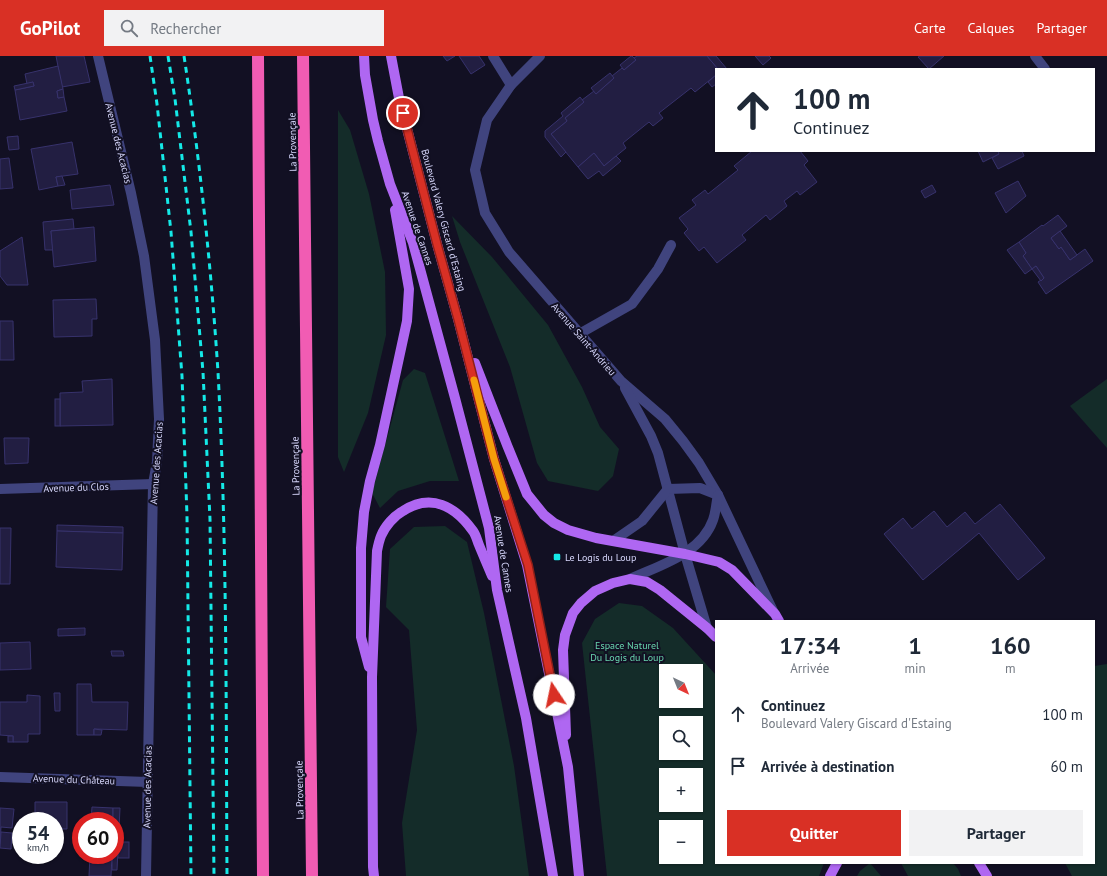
<!DOCTYPE html>
<html lang="fr">
<meta charset="utf-8">
<style>
:root{--surface:#fff;--page:#f2f2f3;--text:#1f2937;--muted:#747a83;--accent:#d93025}
body{margin:0;font-family:"PT Sans",sans-serif;background:var(--page);color:var(--text);height:100vh;display:flex;flex-direction:column;font-size:15px;white-space:nowrap}
*{box-sizing:border-box;margin:0}
p{font-size:13px;color:var(--muted)}
.icon{flex:none;width:22px;height:22px;fill:none;stroke:currentColor;stroke-width:2;stroke-linecap:round;stroke-linejoin:round}
.map{position:relative;flex:1;overflow:hidden}
.side{position:absolute;left:715px;top:564px;width:380px;height:244px;display:flex;flex-direction:column;background:var(--surface);border-radius:0px;box-shadow:0 1px 3px #0004}
.side>*{flex:none}
.hud{position:absolute;left:715px;top:12px;width:380px;height:84px;border-radius:0px;box-shadow:0 1px 3px #0004;background:#fff;color:var(--text);overflow:hidden}
.needle{width:26px;rotate:137deg}
.controls{position:absolute;left:659px;top:608px;display:grid;gap:8px}
.controls a{display:grid;place-items:center;width:44px;height:44px;border-radius:0px;background:var(--surface);box-shadow:0 1px 3px #0004;font-size:20px}
.speed{position:absolute;left:12px;top:756px;display:flex;gap:8px;font-size:20px;font-weight:700;text-align:center}
.speed>*{display:grid;place-content:center;width:52px;height:52px;border-radius:50%;background:var(--surface);box-shadow:0 1px 3px #0004;line-height:1}
.speed small{font-size:10px;font-weight:400}
.speed .limit{border:6px solid #d22;background:#fff;color:#111}
.pin{position:absolute;display:grid;place-items:center;width:34px;height:34px;color:#fff;margin:-17px;border:2px solid #fff;border-radius:50%;box-shadow:0 1px 4px #0007}
.me{position:absolute;width:44px;margin:-22px;rotate:349deg;stroke-linejoin:round;filter:drop-shadow(0 0 3px #0008)}
.turn{display:flex;align-items:center;gap:14px;height:84px;padding:0 12px;font-size:18px}
.turn .icon{width:52px;height:52px;stroke-width:2.5}
.turn b{display:block;font-size:28px;line-height:34px}
.eta{display:flex;justify-content:space-evenly;align-items:center;height:68px;text-align:center}
.eta b{font-size:24px;font-weight:700;line-height:28px}
.button{display:flex;gap:8px;margin-top:auto;padding:8px 12px}
.button a{flex:1;height:46px;border-radius:0px;background:var(--accent);color:#fff;font-size:16px;font-weight:700;line-height:46px;text-align:center}
.button a+a{background:var(--page);color:var(--text)}
ul{padding:0;list-style:none}
li{display:flex;align-items:center;gap:12px;height:52px;padding:0 12px}
li div{flex:1}
li b{display:block;font-size:15px}
li em{font-style:normal}
header{display:flex;align-items:center;gap:24px;box-sizing:border-box;height:56px;padding:0 20px;background:var(--accent);color:#fff}
header strong{font-size:19px}
nav{display:flex;gap:22px;margin-inline-start:auto;font-size:14px}
.search{width:280px;height:36px;background:var(--page);display:flex;align-items:center;gap:10px;box-sizing:border-box;padding:0 14px;border-radius:0px;color:var(--muted);font-size:15px}
.map>svg:first-child{display:block}
.green{fill:#142c29;fill-rule:evenodd}
.building{fill:#221e42;stroke:#37326c}
.lines{fill:none;stroke-linecap:round;stroke-linejoin:round}
.minor{stroke:#40447e;stroke-width:10}
.major{stroke:#af67f2;stroke-width:10}
.highway{stroke:#f15cb3;stroke-width:12}
.rail{stroke:#14e9e7;stroke-width:3;stroke-dasharray:6 5;stroke-linecap:butt}
.route-casing{stroke:#8d1f18;stroke-width:10}
.route{stroke:#d93025;stroke-width:7}
.slow{stroke:#f59e0b;stroke-width:7}
.poi-dot{fill:#14e9e7;stroke:#121023;stroke-width:1.5}
.labels{text-anchor:middle;stroke-width:4;stroke-linejoin:round;paint-order:stroke}
.street-label{font-size:10px;fill:#d6d6fb;stroke:#121023}
.poi-label{font-size:10px;fill:#d6d6fb;stroke:#121023;text-anchor:start}
.park-label{font-size:10px;fill:#68d5ae;stroke:#121023}
</style>
<header>
<strong>GoPilot</strong>
<div class="search"><svg class="icon" aria-label="search" viewBox="0 0 24 24"><circle cx="10" cy="10" r="6"/><path d="M15 15l6 6"/></svg>Rechercher</div>
<nav><a>Carte</a><a>Calques</a><a>Partager</a></nav>
</header>
<div class="map">
<svg width="1107" height="820" viewBox="0 0 1107 820">
<rect width="100%" height="100%" fill="#121023"/>
<g class="green">
<path d="M338,54l12,20 19,64 16,78 1,63 -18,78 -24,59 -6,-15z"/>
<path d="M452,160l40,41 56,68 34,62 18,40 19,22 -6,27 -15,15 -50,-10 -11,-18 -27,-96 -50,-125z"/>
<path d="M414,313l11,4 34,108h-29l-32,10 -18,17 -8,-15 31,-113z"/>
<path d="M1107,323v69l-37,-42z"/>
<path d="M445,470l22,16 17,71 30,153 15,110h-123l-4,-53 15,-93 -8,-100 -23,-23 4,-58 24,-22z"/>
<path d="M619,547l23,3 31,22 43,47v188h108l-5,13h-212l-25,-233 13,-24zM666,615h30v30h-30zM666,667h30v30h-30zM666,719h30v30h-30zM666,771h30v30h-30z"/>
<path d="M1107,608v212h-35l-7,-13h29v-197z"/>
<path d="M870,807l11,13h-24l3,-5z"/>
<path d="M901,807h52l5,6 3,7h-53z"/>
</g>
<g class="building">
<path d="M56,0h28l6,26 -28,5z"/>
<path d="M443,0h12l-8,5z"/>
<path d="M459,0h20l6,9 -14,9z"/>
<path d="M631,0h1l4,4 -12,10 -4,-5z"/>
<path d="M637,0h70l11,13h-2v6l-21,17 -4,-4 -32,25 4,5 -10,8 -4,-4 -26,21 3,5 -22,18 -10,-13 -16,14 -27,-33 16,-13 -2,-3 19,-16 -2,-2 12,-9 2,3 18,-16 -2,-2 10,-8 2,2 12,-10 -2,-2z"/>
<path d="M707,0h9l11,13h-9z"/>
<path d="M755,0h14l2,2 -8,7z"/>
<path d="M920,0h24l-15,13 -11,-12z"/>
<path d="M58,10l5,23 -6,2 1,7 6,-1 3,14 -47,9 -5,-30 19,-4 -1,-4 -6,2 -2,-10z"/>
<path d="M610,17l4,5 -18,16 -5,-6z"/>
<path d="M716,19v9l-4,3 -4,-5z"/>
<path d="M33,26l1,4 -19,4 -1,-4z"/>
<path d="M63,33l1,8 -6,1 -1,-7z"/>
<path d="M580,41l4,5 -19,16 2,3 -16,13 15,18 -5,5 -16,-20v-6l18,-15 -2,-3z"/>
<path d="M18,80l1,13 -10,1 -2,-13z"/>
<path d="M72,86l6,32 -22,3 2,9 -19,4 -8,-41z"/>
<path d="M752,95h48l8,10 -4,4 13,17 -17,13 -3,-4 -13,10 3,5 -17,14 -4,-5 -24,20 4,5 -29,23 -13,-16 -5,4 -15,-18 4,-4 -9,-11 17,-13 -4,-5 13,-10 3,4 30,-24 -4,-4z"/>
<path d="M978,95h20l1,3 -16,8z"/>
<path d="M998,95h24l2,5 -26,13 -6,-11 7,-4z"/>
<path d="M594,97l10,13 12,-10 5,5 -18,15 -4,-5 -11,8 -10,-12z"/>
<path d="M9,102l4,30 -13,1v-30z"/>
<path d="M62,120l3,9 -7,1 -2,-9z"/>
<path d="M1018,125l8,15 -20,17 -11,-20z"/>
<path d="M110,129l4,20 -42,4 -2,-19z"/>
<path d="M932,129l4,7 -11,6 -4,-7z"/>
<path d="M1058,159l9,11 -16,12 8,11 2,-2 9,13 15,-11 8,12 -47,33 -8,-12 6,-4 -8,-12 -4,3 -9,-13 3,-3 -7,-11 23,-17 1,1z"/>
<path d="M73,163l1,10 -23,2 2,19h-8l-2,-28z"/>
<path d="M94,171l2,34 -42,6 -3,-36z"/>
<path d="M1060,175l17,24 -7,5 -9,-13 -2,2 -8,-11z"/>
<path d="M22,181l6,48h-21l-7,-9v-25z"/>
<path d="M1019,186l7,11 -3,3 9,13 -7,5 -18,-24z"/>
<path d="M1036,210l8,12 -3,3 -9,-12z"/>
<path d="M96,243l1,20h-5v17l-38,1 -1,-37z"/>
<path d="M0,265h13l1,39h-14z"/>
<path d="M112,323l1,46 -53,1v-33l23,-1 -1,-11z"/>
<rect x="55" y="343" width="5" height="27"/>
<path d="M4,382h25l-1,25 -23,1z"/>
<path d="M1000,448l45,54 -27,22 -39,-47 -56,47 -39,-46 19,-16 9,11 22,-18 13,16 18,-15 10,12z"/>
<path d="M57,469l66,2v6l-66,-2z"/>
<path d="M0,472h11l-1,56h-10z"/>
<path d="M57,475l66,2 -1,37 -66,-3z"/>
<path d="M85,572v7l-27,1v-7z"/>
<path d="M30,586l1,27 -31,1v-27z"/>
<path d="M111,595h12l1,5h-12z"/>
<path d="M77,628h14l1,18h36l-1,28 -33,-1v6h-17z"/>
<path d="M54,637h6v18h-5z"/>
<path d="M27,639l13,1v38h-12v8h-15v-6l-13,-1v-33h27z"/>
<path d="M94,673l8,1 -1,5h-7z"/>
<rect x="8" y="680" width="5" height="6"/>
<path d="M35,746h32v27h-12v-8h-20z"/>
<path d="M92,751l21,1v13h-22z"/>
<path d="M0,752l14,1 -2,19 -11,-1 -1,17z"/>
<path d="M113,752h7l-3,62h-5v-15h3v-34h-2z"/>
<path d="M1,776l11,1 -1,16 -11,-1z"/>
<rect x="118" y="786" width="11" height="16"/>
<path d="M90,799h22l-1,21h-22z"/>
</g>
<g class="lines">
<g class="minor">
<path d="M98,0l33,137 13,63 11,84 4,79 -2,43 -4,22 -7,392"/>
<path d="M493,0l18,29"/>
<path d="M540,0l-29,29 -24,35 -12,50 10,43 24,39 112,129 44,38 18,22 16,22 19,32 55,116"/>
<path d="M1035,0l10,13"/>
<path d="M579,278l53,-30 26,-35 13,-24"/>
<path d="M625,332l26,48 7,17 27,101 22,74"/>
<path d="M0,433l153,-5"/>
<path d="M613,485l29,-20 26,-32 32,-1 18,7"/>
<path d="M630,523c30,-14 71,-25 83,-59 3,-8 3,-17 5,-25"/>
<path d="M0,721l148,5"/>
</g>
<g class="major">
<path d="M364,0l1,19 8,45 5,21 12,43 23,59 42,155 34,130 8,62 29,128 27,158"/>
<path d="M391,0l8,42 38,146 21,75 36,140 33,106 41,202 11,109"/>
<path d="M475,307l32,82 20,49 17,21 10,8 14,7 28,8 89,16 34,8 13,8 43,44 4,7"/>
<path d="M369,611l-8,-30v-89l3,-36 6,-31 10,-36 19,-87 8,-37 2,-32 -14,-79"/>
<path d="M566,679l-3,-85 2,-15 8,-22 8,-10 14,-12 18,-8 17,-4 17,3 13,8 47,38 9,9"/>
<path d="M979,807l8,13"/>
<path d="M374,820l-1,-9 -1,-190 5,-126c1,-5 2,-10 4,-15 4,-10 13,-20 22,-25 28,-18 52,-5 70,20 3,4 4,9 6,14 4,10 9,21 13,31"/>
<path d="M830,820l7,-13"/>
</g>
<g class="highway">
<path d="M258,0l5,820"/>
<path d="M303,0l9,820"/>
</g>
<g class="rail">
<path d="M150,0l7,48 14,128 11,144 5,140 4,360"/>
<path d="M168,0l7,43 16,133 12,140 7,147 4,357"/>
<path d="M184,0c16,105 27,210 34,316 9,168 8,336 9,504"/>
</g>
</g>
<g class="lines">
<defs>
<path id="route" d="M403,57l34,131 21,75 36,140 34,106 26,130"/>
</defs>
<use href="#route" class="route-casing"/>
<use href="#route" class="route"/>
<path class="slow" d="M474,324l20,79 12,38"/>
</g>
<rect class="poi-dot" x="553" y="497" width="8" height="8" rx="2"/>
<g class="labels">
<g class="street-label">
<text transform="translate(292 86) rotate(-91)" y="4">La Provençale</text>
<text transform="translate(119 87) rotate(76)" y="4">Avenue des Acacias</text>
<text transform="translate(444 164) rotate(75)" y="4">Boulevard Valery Giscard d'Estaing</text>
<text transform="translate(418 172) rotate(71)" y="4">Avenue de Cannes</text>
<text transform="translate(584 283) rotate(49)" y="4">Avenue Saint-Andrieu</text>
<text transform="translate(156 407) rotate(-86)" y="4">Avenue des Acacias</text>
<text transform="translate(295 410) rotate(-91)" y="4">La Provençale</text>
<text transform="translate(76 431) rotate(-2)" y="4">Avenue du Clos</text>
<text transform="translate(504 498) rotate(81)" y="4">Avenue de Cannes</text>
<text transform="translate(74 723) rotate(2)" y="4">Avenue du Château</text>
<text transform="translate(147 731) rotate(-89)" y="4">Avenue des Acacias</text>
<text transform="translate(299 734) rotate(-91)" y="4">La Provençale</text>
</g>
<g class="poi-label">
<text x="565" y="505">Le Logis du Loup</text>
</g>
<g class="park-label">
<text x="627" y="593">Espace Naturel<tspan x="627" dy="12">Du Logis du Loup</tspan></text>
</g>
</g>
</svg>
<div class="controls">
<a><svg class="needle" viewBox="-14 -14 28 28"><path d="M0-13l5 13h-10z" fill="#e53935"/><path d="M0 13l5-13h-10z" fill="#747a83"/></svg></a>
<a><svg class="icon" aria-label="search" viewBox="0 0 24 24"><circle cx="10" cy="10" r="6"/><path d="M15 15l6 6"/></svg></a>
<a>+</a>
<a>−</a>
</div>
<div class="speed"><div>54<small>km/h</small></div><div class="limit">60</div></div>
<div class="pin" style="left:403px;top:57px;background:#d93025"><svg class="icon" aria-label="arrive" viewBox="0 0 24 24"><path d="M6 21V4h12l-3 4 3 4H6"/></svg></div>
<svg class="me" style="left:554px;top:639px" viewBox="-20 -20 40 40"><circle r="19" fill="#fff"/><path d="M0-13L10 11 0 6-10 11z" fill="#d93025"/></svg>
<div class="hud">
<div class="turn"><svg class="icon" aria-label="ahead" viewBox="0 0 24 24"><path d="M12 20V5M6 11l6-6 6 6"/></svg><div><b>100 m</b>Continuez</div></div>
</div>
<section class="side">
<div class="eta">
<div><b>17:34</b><p>Arrivée</p></div>
<div><b>1</b><p>min</p></div>
<div><b>160</b><p>m</p></div>
</div>
<ul>
<li><svg class="icon" aria-label="ahead" viewBox="0 0 24 24"><path d="M12 20V5M6 11l6-6 6 6"/></svg><div><b>Continuez</b><p>Boulevard Valery Giscard d'Estaing</p></div><em>100 m</em></li>
<li><svg class="icon" aria-label="arrive" viewBox="0 0 24 24"><path d="M6 21V4h12l-3 4 3 4H6"/></svg><div><b>Arrivée à destination</b></div><em>60 m</em></li>
</ul>
<div class="button"><a>Quitter</a><a>Partager</a></div>
</section>
</div>
